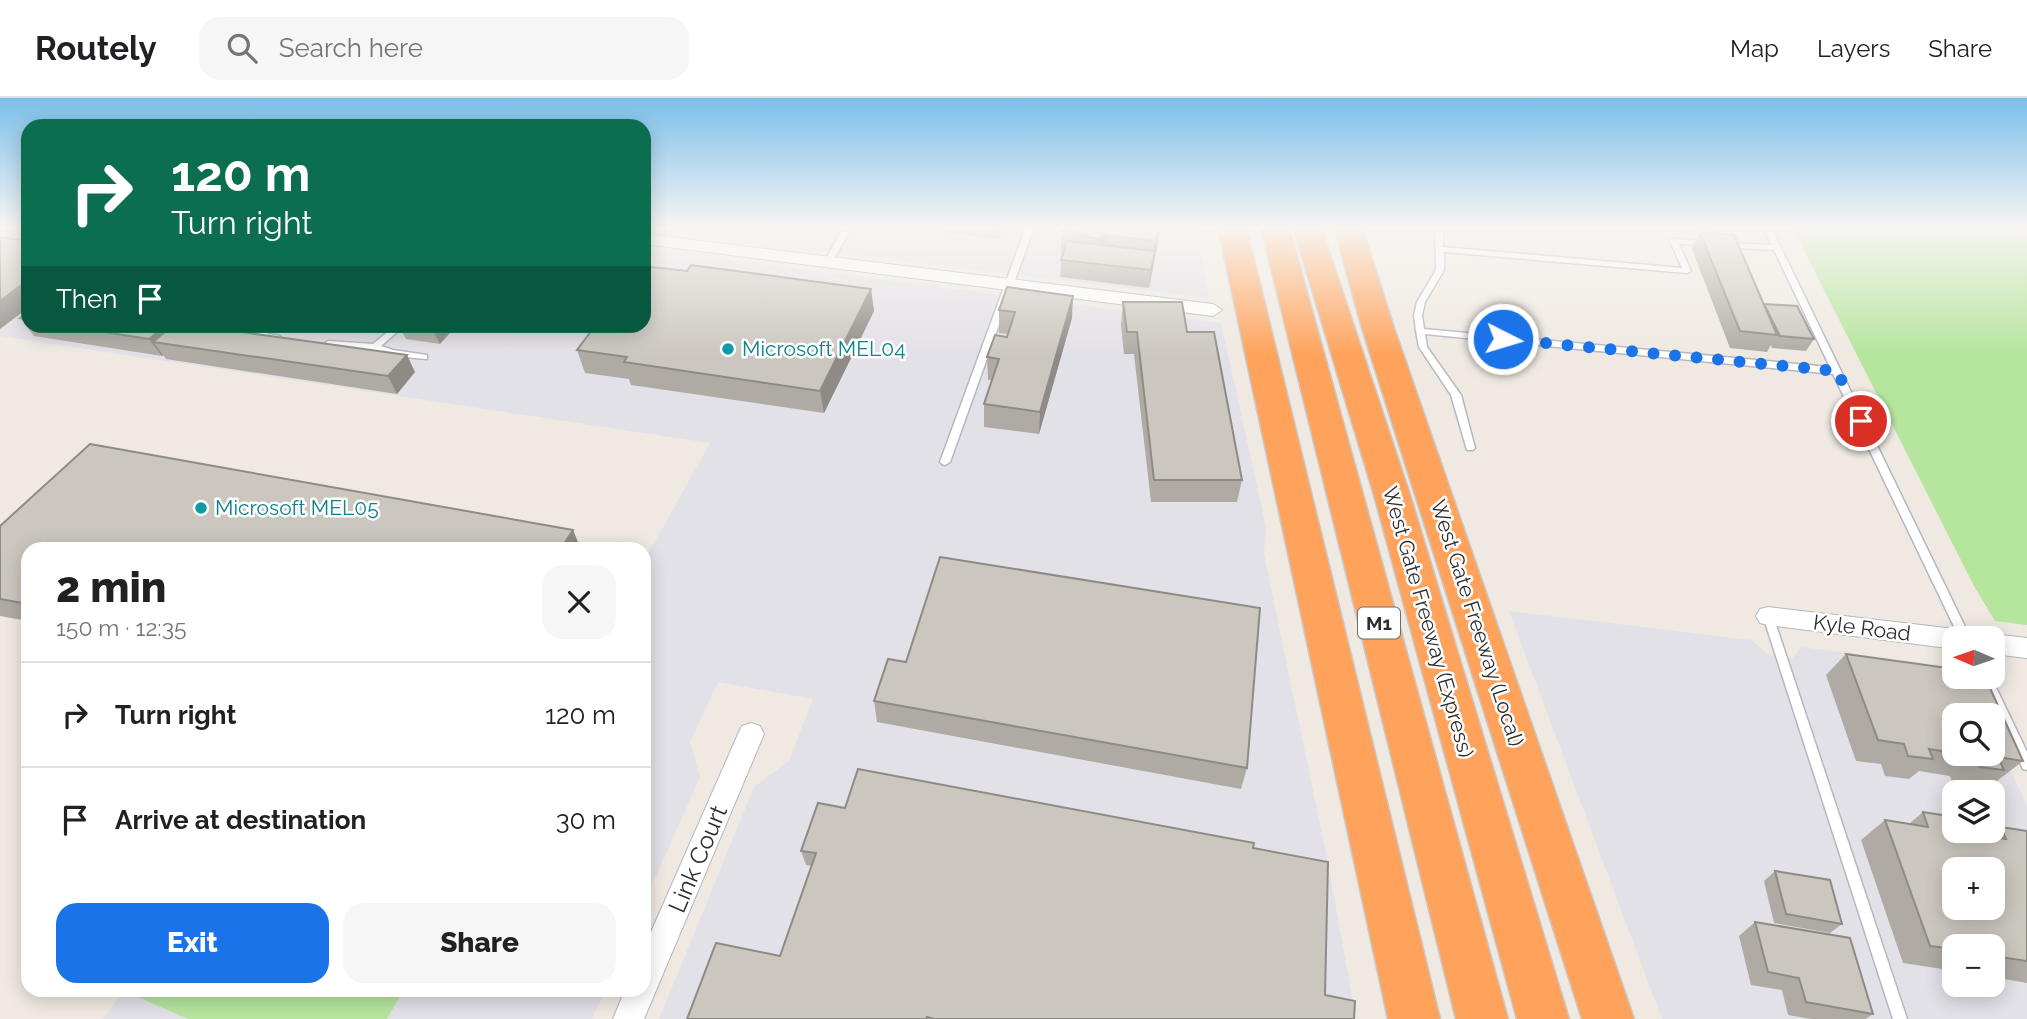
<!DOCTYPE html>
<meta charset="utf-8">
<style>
:root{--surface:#fff;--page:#f6f6f6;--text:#202124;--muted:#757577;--line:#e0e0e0;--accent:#1a73e8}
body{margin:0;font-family:Raleway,sans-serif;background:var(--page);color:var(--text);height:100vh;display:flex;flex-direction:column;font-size:26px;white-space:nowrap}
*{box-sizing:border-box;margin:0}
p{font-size:23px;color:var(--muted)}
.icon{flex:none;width:38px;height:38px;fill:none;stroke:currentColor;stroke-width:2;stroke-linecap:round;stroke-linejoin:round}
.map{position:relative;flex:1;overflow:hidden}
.details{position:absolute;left:21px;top:444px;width:630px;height:455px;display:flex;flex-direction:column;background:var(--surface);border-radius:21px;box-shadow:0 4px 18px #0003}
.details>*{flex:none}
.hud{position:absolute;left:21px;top:21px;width:630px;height:214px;border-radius:21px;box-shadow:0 4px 18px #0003;background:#0b6e4f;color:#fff;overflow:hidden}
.needle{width:46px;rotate:272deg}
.buttons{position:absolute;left:1942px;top:528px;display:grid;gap:14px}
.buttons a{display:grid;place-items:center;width:63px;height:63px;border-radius:14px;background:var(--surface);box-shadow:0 4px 18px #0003;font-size:35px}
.pin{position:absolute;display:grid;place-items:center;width:60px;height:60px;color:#fff;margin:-30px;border:4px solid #fff;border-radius:50%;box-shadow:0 2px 7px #0007}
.me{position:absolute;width:77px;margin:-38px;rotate:95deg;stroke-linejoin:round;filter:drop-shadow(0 0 5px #0008)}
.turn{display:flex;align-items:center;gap:24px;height:147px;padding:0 35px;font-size:32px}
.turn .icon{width:91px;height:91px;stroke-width:2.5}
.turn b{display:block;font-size:49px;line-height:60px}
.then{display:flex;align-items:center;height:66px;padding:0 35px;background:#0003;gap:14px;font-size:26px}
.round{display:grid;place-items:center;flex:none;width:74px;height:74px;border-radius:21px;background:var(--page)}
.summary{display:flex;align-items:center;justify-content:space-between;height:119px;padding:0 35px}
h1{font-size:42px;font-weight:800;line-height:52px}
.button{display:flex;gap:14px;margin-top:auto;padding:14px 35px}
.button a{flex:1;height:80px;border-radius:21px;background:var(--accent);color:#fff;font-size:28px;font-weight:800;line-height:80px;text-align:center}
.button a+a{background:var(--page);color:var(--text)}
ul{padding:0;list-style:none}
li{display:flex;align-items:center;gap:21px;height:105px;padding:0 35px;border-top:2px solid var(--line)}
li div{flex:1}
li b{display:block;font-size:26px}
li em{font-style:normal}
header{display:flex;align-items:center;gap:42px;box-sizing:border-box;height:98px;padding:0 35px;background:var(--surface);border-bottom:2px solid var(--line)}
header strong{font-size:33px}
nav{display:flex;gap:38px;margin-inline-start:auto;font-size:24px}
.search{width:490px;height:63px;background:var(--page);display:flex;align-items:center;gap:18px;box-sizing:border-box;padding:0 24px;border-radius:21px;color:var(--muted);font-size:26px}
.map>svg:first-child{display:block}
.industrial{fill:#e3e1e8;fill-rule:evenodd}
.green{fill:#b6e59e}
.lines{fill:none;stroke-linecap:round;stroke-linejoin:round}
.lane-casing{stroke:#b4b7c1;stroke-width:3}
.street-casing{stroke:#b4b7c1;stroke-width:2}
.highway-casing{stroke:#c9c9c9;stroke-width:3}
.lane{fill:#fff;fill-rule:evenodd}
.street{fill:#fff;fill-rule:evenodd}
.highway{fill:#ffa35c;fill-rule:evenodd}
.wall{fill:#afaba4;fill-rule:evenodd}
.shaded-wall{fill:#8e8b86}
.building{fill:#cbc7bf;stroke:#8e8b86;stroke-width:2;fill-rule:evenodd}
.route{stroke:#1a73e8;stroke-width:12;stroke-dasharray:0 21.6}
.culture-dot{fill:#0f9aa8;stroke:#fff;stroke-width:2.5}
.labels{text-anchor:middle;stroke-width:5;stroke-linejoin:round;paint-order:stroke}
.shield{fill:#fff;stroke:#6d6d6d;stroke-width:2}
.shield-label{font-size:19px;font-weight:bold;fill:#2e2e2e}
.culture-label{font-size:21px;fill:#0d838f;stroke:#fff;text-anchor:start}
.street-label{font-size:21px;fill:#2e2e2e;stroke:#fff}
.near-street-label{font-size:24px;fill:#2e2e2e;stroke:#fff}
</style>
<header>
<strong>Routely</strong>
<div class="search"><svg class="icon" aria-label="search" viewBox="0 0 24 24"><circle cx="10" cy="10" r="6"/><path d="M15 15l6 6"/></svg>Search here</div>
<nav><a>Map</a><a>Layers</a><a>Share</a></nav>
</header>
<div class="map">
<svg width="2027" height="921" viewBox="0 0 2027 921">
<rect width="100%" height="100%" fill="#efe9e1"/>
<g class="industrial">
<path d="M0,129h28v99h616v-77l577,74 45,204 -2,27 64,309 28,156h-697l95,-232 35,-26 24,-62 -95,-17 -28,60 10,35 -56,126v-342l66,-118 -710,-107z"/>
<path d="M644,129h552l13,71 -565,-69z"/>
<path d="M1509,513l242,29 16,14 26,4 8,-11 154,20v87h38v-21l34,73v213h-365zM1955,695h38v38h-38zM1955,772h38v38h-38zM1955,849h38v38h-38z"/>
<path d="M124,893h481l-13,28h-489z"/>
</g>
<g class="green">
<path d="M1792,129h235v398l-32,-4 -21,-35z"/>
<path d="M124,893l279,-1v1l-16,28h-199z"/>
</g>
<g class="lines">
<defs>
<g id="lane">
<path d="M844,129h8l-21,37h-6l-1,-2z"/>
<path d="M1026,129h8l-84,235 -5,3 -3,-1 -2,-2z"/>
<path d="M1435,129h8v20l239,21 -12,-27 1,-2 37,2 4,2 -4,2 -29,-1 12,27 -4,2 -243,-21v18l-19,32 -3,13 2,14 406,38 -56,-117 -50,-3 -4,-2 4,-2 48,2 -9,-18h8l200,412h-11l-127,-265 -408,-40 2,13 34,48 14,53 -2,2h-6l-16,-55 -32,-48 -3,-16 -2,-16 3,-13 19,-32z"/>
<path d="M261,228h8l-3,6 2,2 12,2 1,2 -4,3 -15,-3 -3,-3 -29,-1 -4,-3 4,-3 29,1z"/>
<path d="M395,228h9l-23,20 12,4 34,5v4l-35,-3 -18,-6 -46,-3 -4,-3 4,-3 45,3z"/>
<path d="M1768,514l4,1 1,3 134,403h-14l-130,-403 1,-3z"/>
<path d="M1979,579h12l36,75v18l-4,-1z"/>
</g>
<g id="street">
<path d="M644,136l569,70 9,6 -9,6 -569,-72z"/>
<path d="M1768,509l187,22 9,3 3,7h-12v10l-187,-24 -8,-2 -4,-7 4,-7z"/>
<path d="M1993,536l34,4v20l-34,-4v-15h-9z"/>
<path d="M751,625l9,3 4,8 -120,285h-31l12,-29h19v-42l94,-214 4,-8z"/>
</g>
<g id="highway">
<path d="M1218,129h28l194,792h-52z"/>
<path d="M1261,129h28l219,792h-52z"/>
<path d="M1293,129h28l89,268 159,524h-52l-143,-524z"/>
<path d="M1334,129h28l32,101 240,691h-52l-220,-691z"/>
</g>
</defs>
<use href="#lane" class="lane-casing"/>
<use href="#street" class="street-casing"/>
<use href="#highway" class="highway-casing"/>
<use href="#lane" class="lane"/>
<use href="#street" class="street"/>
<use href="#highway" class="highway"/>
</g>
<g class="wall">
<path d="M754,129h23l-1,3z"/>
<path d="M901,129h102l-4,12z"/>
<path d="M1161,129l-12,61 -89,-11 1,-17 2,-8h-2v-22z"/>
<path d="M1700,134l64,72 50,35 -8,12 -34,-3 -1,-3 -4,7 -37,-4 -38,-99z"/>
<path d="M687,173l184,18 3,22 -50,102 -193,-28 -2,-6 -44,-6 -8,-23z"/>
<path d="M1123,204l64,30 55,148 -5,22h-86l-17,-148h-10l-3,-29z"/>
<path d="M999,212l73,8 -33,116 -55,-7v-23l8,-24h-4l-1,-23 20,-20 1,-3 -9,-1z"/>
<path d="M28,214v14h171l216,46 -18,22 -231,-35 -3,-4 -1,1 -128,-20 -14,-18z"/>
<path d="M321,228h50l-6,6z"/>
<path d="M399,228h57l-16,18 -34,-5z"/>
<path d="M0,428l573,4 8,20h-553v71l-28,-5z"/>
<path d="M1846,556l109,15v8h30l38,84 -26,20 -5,-1 -13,11 -25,-4 -4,-11 -31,-5 -10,8 -24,-3 -4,-12 -25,-3 -30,-86zM1955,618h38v38h-38z"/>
<path d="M874,603l373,67 -6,21 -364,-67z"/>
<path d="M845,710l408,40 72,147 29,24h-667l93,-63 31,-90 -5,-1 -5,-14z"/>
<path d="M1923,714l45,21 20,3 13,-9 26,4v152l-34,-6v-30h-38v24l-52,-8 -42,-123 24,-20 24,4z"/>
<path d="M1775,773l67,53 -12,9 -56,-10 -10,-42z"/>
<path d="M1755,824l118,92 -7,5h-55l-23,-4 -6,-25 -31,-5 -12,-49z"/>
</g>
<g class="shaded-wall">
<path d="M998,129h5l-4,12z"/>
<path d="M1159,129h2l-12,61 6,-47z"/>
<path d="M1106,137l-2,22 -8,4 1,-22z"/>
<path d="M28,182v28l-28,21v-28z"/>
<path d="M871,191l3,22 -50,102 -4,-22z"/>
<path d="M1073,198l-1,22 -33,116 1,-22z"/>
<path d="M165,228h31l-43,16 10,13 -1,1 -13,-17z"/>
<path d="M362,228h9l-6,6z"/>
<path d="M433,228h23l-16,18 -9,-17z"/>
<path d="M407,257l8,17 -18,22 -9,-18z"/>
<path d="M573,432l8,20h-21z"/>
</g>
<g class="building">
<path d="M1062,129h97l-4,14 -49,-6 -9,4 -18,-4 1,-3 -19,-2z"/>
<path d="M1700,134l34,3 43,100 -37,-4z"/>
<path d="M0,139l28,4v39l-28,21z"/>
<path d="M1067,143l88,10 -4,19 -90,-10z"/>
<path d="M691,167l180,24 -51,102 -196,-29 3,-5 -50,-7 18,-24h49v-60l43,5z"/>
<path d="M1007,189l66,9 -33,116 -56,-8 15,-45 -12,-2 8,-22 12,2 8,-25 -16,-2z"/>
<path d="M1123,204h59l5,30h27l28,148h-88l-17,-148h-10z"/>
<path d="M1764,206l33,2 17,33 -34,-3z"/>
<path d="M28,214v8l-8,-2z"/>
<path d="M65,228h100l-16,13z"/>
<path d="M172,228h27l208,29 -19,21 -235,-34z"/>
<path d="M90,346l483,86 -13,20h-532v54l-28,-5v-73z"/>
<path d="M940,459l320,51 -13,160 -373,-67 14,-42 18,3z"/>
<path d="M1846,556l109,15v8h30l38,84 -25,-4 6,13 -24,-3 -6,-11 -9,-2h28v-38h-38v37l-26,-4 4,10 -25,-3 -4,-12 -26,-4z"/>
<path d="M858,671l396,74 -1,5 75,14 -3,133 30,6 -1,18h-420l-7,-2 -1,2h-239l29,-76 64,13 36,-103 -15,-2 17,-48 27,5z"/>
<path d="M1923,714l32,5v14h12l1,2 38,6 -5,-12 26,4v130l-34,-5v-9h-38v2l-25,-3 -45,-126 43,7zM1955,772h38v38h-38z"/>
<path d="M1775,773l55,9 12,44 -56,-10z"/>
<path d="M1755,824l95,16 23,76 -67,-12 -7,-24 -31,-6z"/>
</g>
<linearGradient id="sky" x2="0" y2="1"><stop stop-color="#7abfeb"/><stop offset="0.5" stop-color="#f8f5f2"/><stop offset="1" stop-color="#f8f5f2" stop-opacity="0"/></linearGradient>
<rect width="2027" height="258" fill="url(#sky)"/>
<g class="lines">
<path class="route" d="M1503,241l334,32 24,50"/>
</g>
<g class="culture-dot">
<circle cx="728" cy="251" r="7"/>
<circle cx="201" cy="410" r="7"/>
</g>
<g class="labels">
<rect class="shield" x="1358" y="509.5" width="42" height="31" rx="5"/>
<g class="shield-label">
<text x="1379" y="532">M1</text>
</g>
<g class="culture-label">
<text x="742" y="258">Microsoft MEL04</text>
<text x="215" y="417">Microsoft MEL05</text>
</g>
<g class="street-label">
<text transform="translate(1428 524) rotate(74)" y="7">West Gate Freeway (Express)</text>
<text transform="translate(1477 525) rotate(72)" y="7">West Gate Freeway (Local)</text>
<text transform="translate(1862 530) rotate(7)" y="7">Kyle Road</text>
</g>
<g class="near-street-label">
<text transform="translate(698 761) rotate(-67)" y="8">Link Court</text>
</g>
</g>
</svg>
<div class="buttons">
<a><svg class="needle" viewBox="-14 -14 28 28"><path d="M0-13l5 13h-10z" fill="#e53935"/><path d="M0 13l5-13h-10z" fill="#757577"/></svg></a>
<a><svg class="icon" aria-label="search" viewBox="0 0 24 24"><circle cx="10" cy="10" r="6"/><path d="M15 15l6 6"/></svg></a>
<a><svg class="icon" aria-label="layers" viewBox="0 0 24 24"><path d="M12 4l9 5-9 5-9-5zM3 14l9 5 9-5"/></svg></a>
<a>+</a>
<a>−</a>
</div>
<div class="pin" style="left:1861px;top:323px;background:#d93025"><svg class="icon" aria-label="arrive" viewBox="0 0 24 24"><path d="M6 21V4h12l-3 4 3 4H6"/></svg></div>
<svg class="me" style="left:1503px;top:241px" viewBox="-20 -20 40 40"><circle r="17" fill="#1a73e8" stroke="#fff" stroke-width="3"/><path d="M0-11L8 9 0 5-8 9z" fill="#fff"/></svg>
<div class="hud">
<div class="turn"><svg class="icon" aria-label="right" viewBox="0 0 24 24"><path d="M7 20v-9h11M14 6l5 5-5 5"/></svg><div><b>120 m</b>Turn right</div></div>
<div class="then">Then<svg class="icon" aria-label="arrive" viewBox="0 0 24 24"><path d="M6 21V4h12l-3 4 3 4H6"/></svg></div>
</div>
<section class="details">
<div class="summary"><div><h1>2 min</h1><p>150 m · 12:35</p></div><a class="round"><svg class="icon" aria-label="close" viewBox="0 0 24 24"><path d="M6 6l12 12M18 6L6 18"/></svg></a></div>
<ul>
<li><svg class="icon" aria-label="right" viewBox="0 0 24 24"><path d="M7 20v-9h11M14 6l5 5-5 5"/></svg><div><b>Turn right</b></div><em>120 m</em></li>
<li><svg class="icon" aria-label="arrive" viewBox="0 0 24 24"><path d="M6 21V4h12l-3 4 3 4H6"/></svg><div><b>Arrive at destination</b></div><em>30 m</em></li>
</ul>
<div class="button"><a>Exit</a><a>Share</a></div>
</section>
</div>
